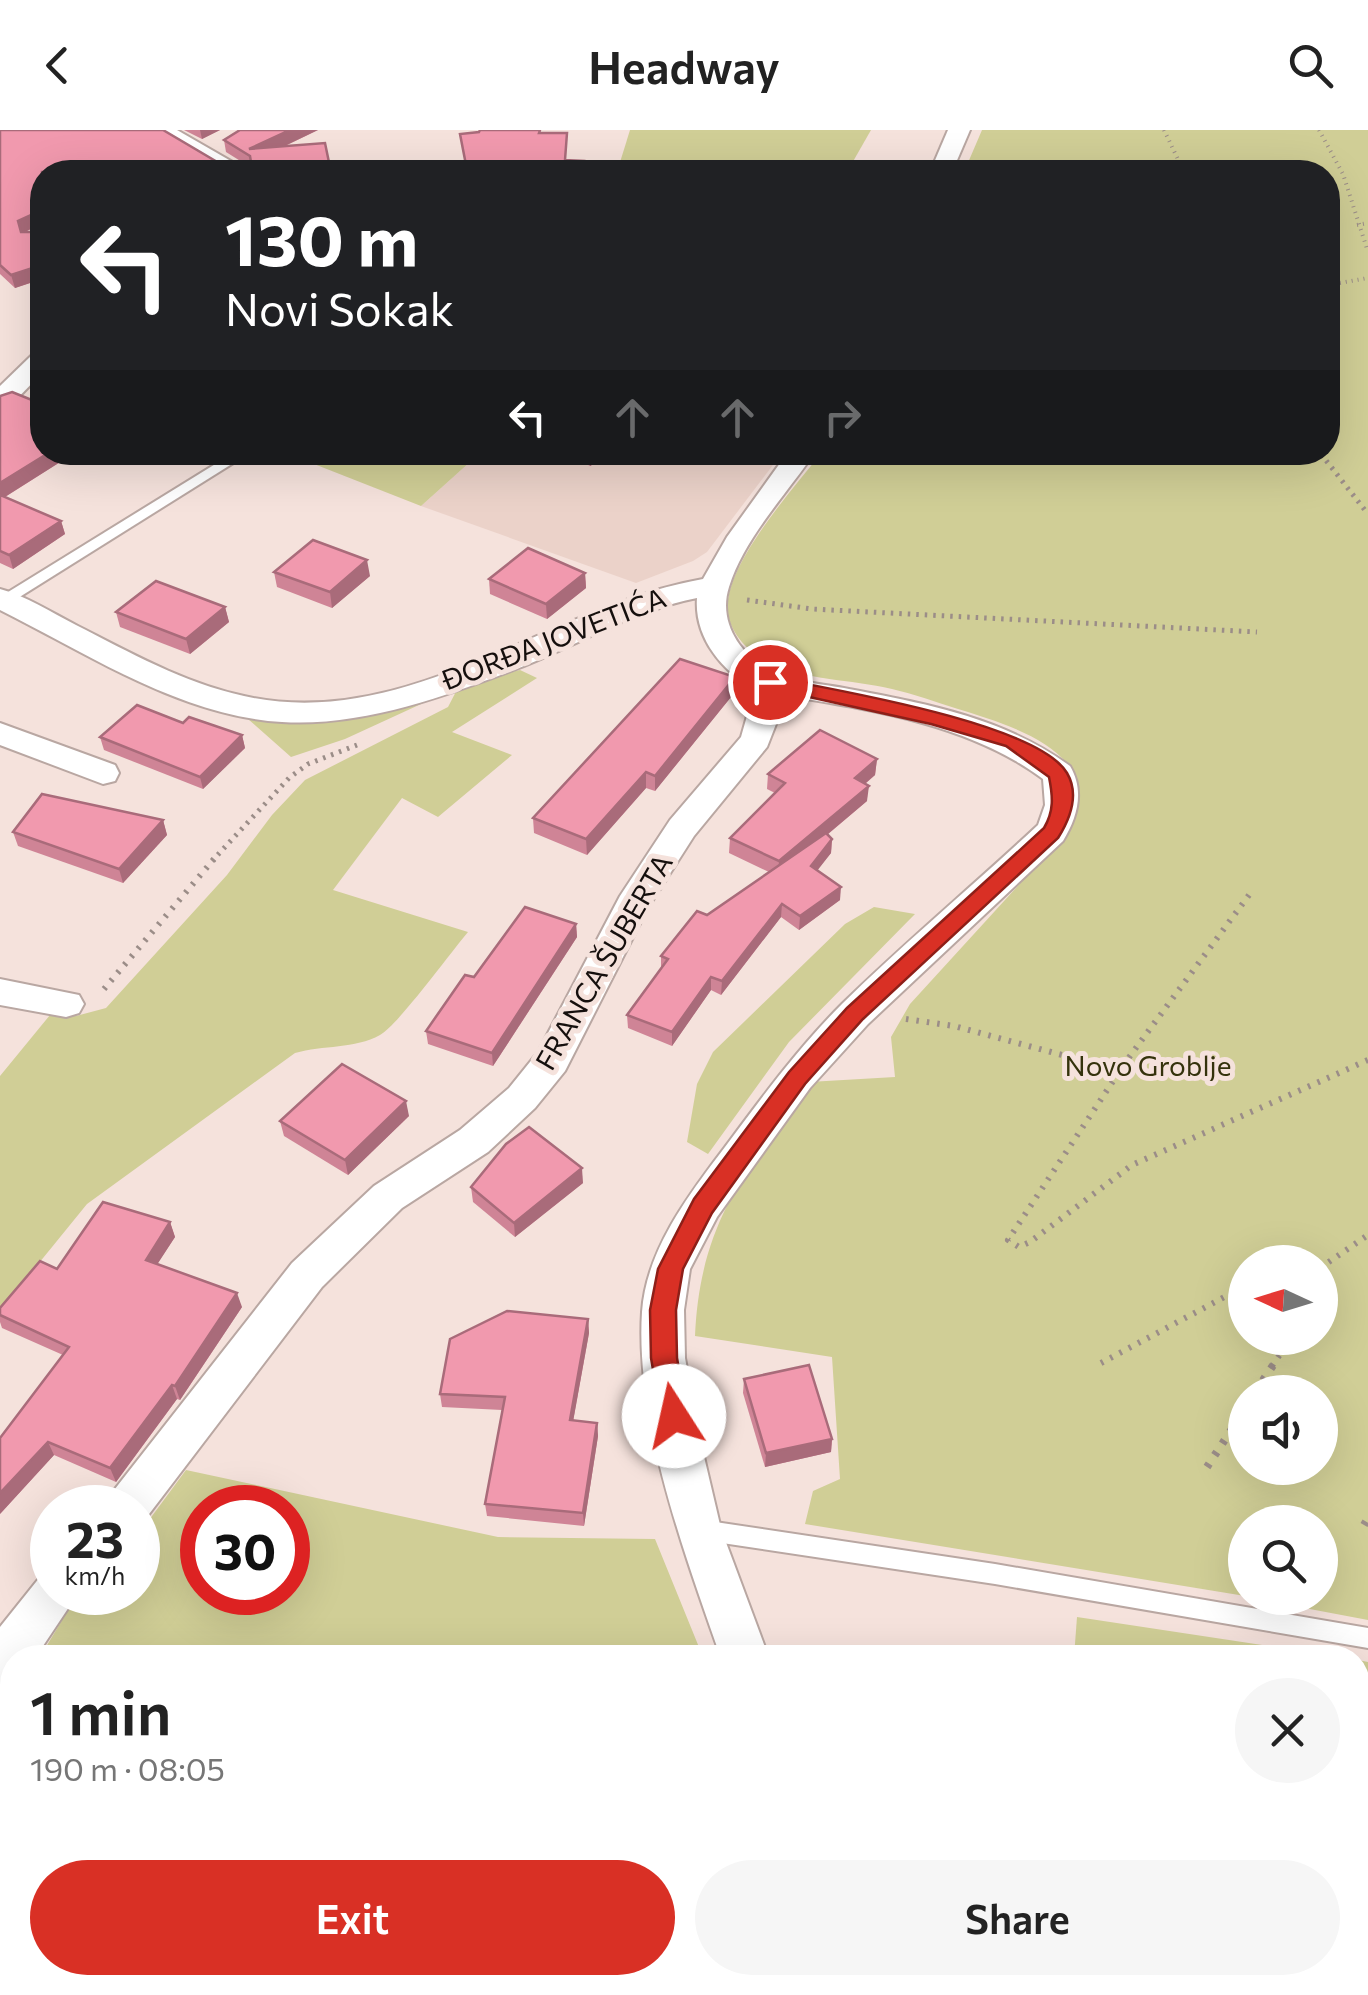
<!DOCTYPE html>
<meta charset="utf-8">
<style>
:root{--surface:#fff;--page:#f6f6f6;--text:#222;--muted:#767676;--accent:#d93025}
body{margin:0;font-family:Commissioner,sans-serif;background:var(--page);color:var(--text);height:100vh;display:flex;flex-direction:column;font-size:38px;white-space:nowrap}
*{box-sizing:border-box;margin:0}
p{font-size:32px;color:var(--muted)}
.icon{flex:none;width:55px;height:55px;fill:none;stroke:currentColor;stroke-width:2;stroke-linecap:round;stroke-linejoin:round}
.map{position:relative;flex:1;overflow:hidden}
.sheet{position:absolute;left:0px;top:1515px;width:1370px;height:350px;display:flex;flex-direction:column;background:var(--surface);border-radius:40px 40px 0 0;box-shadow:0 10px 40px #0002}
.sheet>*{flex:none}
.banner{position:absolute;left:30px;top:30px;width:1310px;height:305px;border-radius:40px;box-shadow:0 10px 40px #0002;background:#202124;color:#fff;overflow:hidden}
.needle{width:65px;rotate:274deg}
.fabs{position:absolute;left:1228px;top:1115px;display:grid;gap:20px}
.fabs a{display:grid;place-items:center;width:110px;height:110px;border-radius:50%;background:var(--surface);box-shadow:0 10px 40px #0002;font-size:50px}
.speed{position:absolute;left:30px;top:1355px;display:flex;gap:20px;font-size:50px;font-weight:700;text-align:center}
.speed>*{display:grid;place-content:center;width:130px;height:130px;border-radius:50%;background:var(--surface);box-shadow:0 10px 40px #0002;line-height:1}
.speed small{font-size:25px;font-weight:400}
.speed .limit{border:15px solid #d22;background:#fff;color:#111}
.pin{position:absolute;display:grid;place-items:center;width:85px;height:85px;color:#fff;margin:-42px;border:5px solid #fff;border-radius:50%;box-shadow:0 2px 10px #0007}
.me{position:absolute;width:110px;margin:-55px;rotate:350deg;stroke-linejoin:round;filter:drop-shadow(0 0 8px #0008)}
.turn{display:flex;align-items:center;gap:35px;height:210px;padding:0 30px;font-size:45px}
.turn .icon{width:130px;height:130px;stroke-width:2.5}
.turn b{display:block;font-size:70px;line-height:85px}
.lanes{display:flex;align-items:center;height:95px;padding:0 30px;background:#0003;justify-content:center;gap:50px;direction:ltr}
.lanes .off{opacity:.35}
.round{display:grid;place-items:center;flex:none;width:105px;height:105px;border-radius:52px;background:var(--page)}
.overview{display:flex;align-items:center;justify-content:space-between;height:170px;padding:0 30px}
h1{font-size:60px;font-weight:600;line-height:75px}
.cta{display:flex;gap:20px;margin-top:auto;padding:20px 30px}
.cta a{flex:1;height:115px;border-radius:60px;background:var(--accent);color:#fff;font-size:40px;font-weight:600;line-height:115px;text-align:center}
.cta a+a{background:var(--page);color:var(--text)}
header{display:flex;justify-content:space-between;align-items:center;height:130px;padding:0 30px;background:var(--surface);font-size:45px;font-weight:600}
.map>svg:first-child{display:block}
.built{fill:#ebd2c9}
.green{fill:#d0ce96;fill-rule:evenodd}
.lines{fill:none;stroke-linecap:round;stroke-linejoin:round}
.service-casing{stroke:#b9a7a2;stroke-width:4}
.minor-casing{stroke:#b9a7a2;stroke-width:4}
.path-far3{stroke:#9b8d88;stroke-width:4;stroke-dasharray:1 5;stroke-linecap:butt}
.path-far2{stroke:#9b8d88;stroke-width:5;stroke-dasharray:2.5 6;stroke-linecap:butt}
.path-far1{stroke:#9b8d88;stroke-width:6;stroke-dasharray:2.5 8;stroke-linecap:butt}
.path{stroke:#9b8d88;stroke-width:8;stroke-dasharray:4 10;stroke-linecap:butt}
.service{fill:#fff;fill-rule:evenodd}
.minor{fill:#fff;fill-rule:evenodd}
.wall{fill:#cf8496;fill-rule:evenodd}
.shaded-wall{fill:#a96b7a}
.building{fill:#f199ae;stroke:#a96b7a;stroke-width:2.5;fill-rule:evenodd}
.route{fill:#d93025;stroke:#8d1f18;stroke-width:2.5}
.labels{text-anchor:middle;stroke-width:10;stroke-linejoin:round;paint-order:stroke}
.street-label{font-size:28px;fill:#150f0d;stroke:#f5e2dc}
.park-label{font-size:28px;fill:#34320c;stroke:#f5e2dc}
</style>
<header><svg class="icon" aria-label="back" viewBox="0 0 24 24"><path d="M15 5l-7 7 7 7"/></svg>Headway<svg class="icon" aria-label="search" viewBox="0 0 24 24"><circle cx="10" cy="10" r="6"/><path d="M15 15l6 6"/></svg></header>
<div class="map">
<svg width="1368" height="1865" viewBox="0 0 1368 1865">
<rect width="100%" height="100%" fill="#f5e2dc"/>
<path class="built" d="M480,323h302l-75,99 -14,9 -57,22 -215,-77z"/>
<g class="green">
<path d="M630,0h241l-24,42h-230z"/>
<path d="M982,0h386v1490l-116,-22h68v-76h-75v74l-440,-72 8,-33 27,-12 -8,-122 -137,-21c5,-114 51,-165 114,-254l86,-5 -4,-40 19,-33 157,-172c46,-77 -54,-106 -109,-123 -22,-7 -44,-15 -66,-20 -41,-10 -88,-8 -126,-28 -17,-9 -34,-26 -38,-46 -8,-47 66,-126 93,-162l507,-1v-280h-364zM1245,1132h75v76h-75zM1245,1262h75v76h-75z"/>
<path d="M286,323h194l-59,53z"/>
<path d="M520,540l17,8 -85,54 60,23 -74,62 -36,-19 -69,92 135,42c-17,20 -70,93 -88,103 -25,14 -57,10 -85,18l-208,151 -87,107v-235l50,-61 26,1 30,-8 121,-133 45,-60 33,-35 143,-73 12,-23z"/>
<path d="M432,569l-87,40 -54,18 -43,-38c64,5 122,-8 184,-20z"/>
<path d="M874,777l41,7 -126,128 -81,112 -21,-12 10,-58 16,-32 132,-128z"/>
<path d="M186,1340l312,67 157,2 48,118h-663l31,-52 15,-12 52,-1v-57zM202,1378h86v84h-86z"/>
<path d="M1077,1487l264,40h-267z"/>
<path d="M1358,1530l10,2v181l-10,21z"/>
<path d="M12,1573v126l-12,-1v-104z"/>
<path d="M899,1853h152l20,12h-166z"/>
</g>
<g class="lines">
<defs>
<g id="service">
<path d="M230,325l6,4 -1,3 -225,141h-10v-6z"/>
<path d="M702,1390l293,44 373,64v20l-373,-64 -293,-44 -7,-3 -4,-7 4,-7z"/>
</g>
<g id="minor">
<path d="M150,0h27l73,42h-27z"/>
<path d="M948,0h22l-18,42h-22z"/>
<path d="M42,221v22l-33,34 -9,2v-23l33,-32z"/>
<path d="M788,322h27c-28,42 -71,86 -86,135 -11,34 10,66 39,83 22,12 56,14 81,19 79,15 155,29 221,77 15,25 7,52 -7,75l-195,183 -58,64 -93,129 -27,52 -6,41 1,48 16,86 20,85 48,129h-48c-36,-103 -86,-237 -79,-346 4,-60 45,-115 80,-161 38,-51 75,-102 120,-147 63,-62 132,-119 196,-179l7,-20 -2,-26c-72,-54 -169,-69 -256,-83l-20,51 -73,89 -46,72 -83,163 -30,37 -47,44 -86,56 -80,79 -179,235 -5,2v-16h-33l6,-14 181,-231 82,-77 86,-56 49,-42 29,-36 82,-156 50,-76 71,-83 14,-49c-34,-16 -61,-52 -58,-90 -62,12 -119,47 -178,70 -73,28 -157,59 -237,54 -101,-6 -194,-68 -282,-112v-21c26,7 51,23 76,36 53,27 108,58 168,71 163,37 305,-90 459,-117l24,-42z"/>
<path d="M0,593l115,42 4,8 -4,8 -12,3 -103,-39z"/>
<path d="M0,849l79,16 5,9 -5,9 -13,4 -66,-12z"/>
<path d="M52,1442v20h27l-44,66h-23v25l-12,5v-61l40,-50z"/>
<path d="M327,1852h53l-3,13h-54z"/>
<path d="M841,1852h53l5,13h-54z"/>
</g>
</defs>
<use href="#service" class="service-casing"/>
<use href="#minor" class="minor-casing"/>
<g class="path-far3">
<path d="M1164,0l20,42"/>
<path d="M1319,0l24,44 25,78"/>
<path d="M1357,95l11,-2"/>
<path d="M1328,155l40,-7"/>
<path d="M1320,322l3,4"/>
</g>
<g class="path-far2">
<path d="M1321,324l47,60"/>
<path d="M747,470l65,9 445,23"/>
<path d="M212,731l77,-83 19,-14 49,-19"/>
</g>
<g class="path-far1">
<path d="M1249,765l-122,165 -119,180 11,7 11,-5 102,-77 236,-105"/>
<path d="M104,859l110,-130"/>
<path d="M906,889l48,7 123,33"/>
<path d="M1320,1138l48,-33"/>
<path d="M1101,1233l144,-77"/>
<path d="M1272,1236l19,-28"/>
</g>
<g class="path">
<path d="M1255,1262l19,-28"/>
<path d="M1207,1337l38,-58"/>
<path d="M1364,1395l4,-7"/>
</g>
<use href="#service" class="service"/>
<use href="#minor" class="minor"/>
</g>
<g class="wall">
<path d="M0,0l219,33 23,-1 -16,-10 -2,-12 94,-10 -35,17 48,25h-289v107l-27,9 -15,-14zM41,94v8h-16z"/>
<path d="M184,0h36l-18,9z"/>
<path d="M0,266l42,56h34l-71,45 56,24 4,13 -52,35 -13,-6z"/>
<path d="M565,322h50l-25,14z"/>
<path d="M274,442l96,4 -38,32 -55,-21z"/>
<path d="M585,443l1,15 -39,31 -57,-25 -1,-15z"/>
<path d="M225,477l4,15 -39,32 -70,-27 -4,-15z"/>
<path d="M735,562l-80,99 -9,-3 -59,67 -53,-22 -1,-15z"/>
<path d="M183,593l59,12 3,13 -42,41 -99,-39 -4,-13z"/>
<path d="M877,629l-2,16 -10,9 2,17 -40,34 5,4 -1,14 -14,17 23,30 -41,30 -18,-13 -60,78 -10,-5 -39,56 -44,-18 -1,-13 34,-46v-13l46,-41 62,-43 -40,-19 1,-15 45,-45 -8,-4 1,-15z"/>
<path d="M163,690l4,15 -44,48 -105,-37 -5,-14z"/>
<path d="M576,794l1,13 -84,129 -65,-22 -2,-13 48,-54z"/>
<path d="M409,986l-61,59 -64,-39 -4,-15z"/>
<path d="M583,1053l-68,54 -42,-35 -2,-15z"/>
<path d="M170,1092l5,15 -18,27 85,43 -62,93 -3,-1 -61,83 -62,-27 -54,59 63,-159 -61,-27 -2,-6v-14l57,-39z"/>
<path d="M588,1189l1,14 -16,88 24,2 1,13 -14,90 -97,-10 -2,-12 17,-94 -60,-3 -2,-13z"/>
<path d="M744,1249l88,60 -1,13 -66,15 -22,-74z"/>
<path d="M1206,1852h94l4,7 -5,6h-86z"/>
</g>
<g class="shaded-wall">
<path d="M200,0h20l-18,9z"/>
<path d="M290,0h28l-67,32 -2,-13z"/>
<path d="M40,81l2,12 -21,11 -3,-13z"/>
<path d="M42,135v14l-27,9 -4,-13z"/>
<path d="M50,322h26l-76,48v-17z"/>
<path d="M590,322h25l-25,14z"/>
<path d="M61,391l4,13 -52,35 -4,-14z"/>
<path d="M367,430l3,16 -38,32 -2,-16z"/>
<path d="M585,443l1,15 -39,31 -1,-15z"/>
<path d="M225,477l4,15 -39,32 -4,-15z"/>
<path d="M735,547v15l-80,99v-15z"/>
<path d="M242,605l3,13 -42,41 -3,-12z"/>
<path d="M877,629l-2,16 -22,19 2,-16z"/>
<path d="M646,642v16l-59,67 -1,-16z"/>
<path d="M869,656l-2,15 -89,75 1,-15z"/>
<path d="M163,690l4,15 -44,48 -4,-14z"/>
<path d="M832,709l-1,14 -21,27 1,-14z"/>
<path d="M841,757l-1,13 -41,30 1,-14z"/>
<path d="M782,774l-1,13 -60,78 1,-14z"/>
<path d="M576,794l1,13 -84,129 -1,-13z"/>
<path d="M711,847v13l-39,56v-14z"/>
<path d="M406,971l3,15 -61,59 -3,-15z"/>
<path d="M582,1038l1,15 -68,54 -1,-14z"/>
<path d="M170,1092l5,15 -24,37 -5,-14z"/>
<path d="M237,1163l5,14 -62,93 -5,-14z"/>
<path d="M588,1189l1,14 -18,100 -1,-13z"/>
<path d="M172,1255l5,14 -61,83 -6,-14z"/>
<path d="M597,1293l1,13 -14,90 -1,-13z"/>
<path d="M832,1309l-1,13 -66,15 1,-14z"/>
<path d="M48,1312l6,13 -54,59v-21z"/>
<path d="M309,1852h8l-5,13h-8z"/>
</g>
<g class="building">
<path d="M0,0h163l56,33 32,-1 -1,-6 -26,-16 16,-10h50l-41,19 76,-6 6,29h-289v93l-31,10 -11,-10zM40,81l1,21h-20l-3,-11z"/>
<path d="M480,0h60l-1,3h28l-2,27 19,1 -3,11h-119l-2,-4 7,2 -7,-36 19,-2z"/>
<path d="M12,262l30,12v48h8l-50,31v-87z"/>
<path d="M0,365l61,26 -52,34 -9,-4z"/>
<path d="M313,410l54,20 -37,32 -56,-20z"/>
<path d="M528,418l57,25 -39,31 -57,-25z"/>
<path d="M156,451l69,26 -39,32 -70,-27z"/>
<path d="M680,529l55,18 -80,99 -9,-4 -60,67 -53,-21z"/>
<path d="M137,575l46,18 6,-6 53,18 -42,42 -100,-40z"/>
<path d="M820,600l57,29 -22,19 14,8 -90,75 -49,-23 55,-55 -17,-9z"/>
<path d="M42,664l121,26 -44,49 -106,-37z"/>
<path d="M826,703l6,6 -21,27 30,21 -41,29 -18,-12 -60,77 -11,-4 -39,55 -45,-17 41,-56 -7,-3 36,-45 10,4z"/>
<path d="M525,777l51,17 -84,129 -66,-22 39,-56 9,2z"/>
<path d="M342,934l64,37 -61,59 -65,-39z"/>
<path d="M529,997l53,41 -68,55 -43,-36 35,-43z"/>
<path d="M103,1072l67,20 -24,38 91,33 -62,93 -3,-1 -62,83 -62,-26 -48,51v-55l69,-91 -69,-32v-7l40,-47 17,8z"/>
<path d="M507,1181l81,8 -18,101 27,3 -14,90 -98,-9 20,-107 -65,-3 10,-55z"/>
<path d="M809,1235l23,74 -66,14 -22,-74z"/>
<path d="M0,1783l12,5v64h297l-5,13h-304z"/>
<path d="M390,1852h117l-2,13h-118z"/>
<path d="M676,1852h88l2,13h-100l-2,-10z"/>
<path d="M1218,1852h82l4,7 -14,6h-66z"/>
</g>
<path class="route" d="M770,547c60,12 268,46 297,96 13,22 3,46 -9,65l-195,181 -58,65 -93,129 -29,56 -7,41 1,48 10,58 -3,8 -10,3 -9,-3 -4,-8 -10,-58 -1,-48 8,-41 36,-70 95,-127 58,-64 197,-180c10,-17 9,-31 5,-51l-43,-31 -75,-22 -167,-37v-9z"/>
<g class="labels">
<g class="street-label">
<text transform="translate(554 509) rotate(-21)" y="10">ĐORĐA JOVETIĆA</text>
<text transform="translate(604 832) rotate(-60)" y="10">FRANCA ŠUBERTA</text>
</g>
<g class="park-label">
<text x="1148" y="946">Novo Groblje</text>
</g>
</g>
</svg>
<div class="fabs">
<a><svg class="needle" viewBox="-14 -14 28 28"><path d="M0-13l5 13h-10z" fill="#e53935"/><path d="M0 13l5-13h-10z" fill="#767676"/></svg></a>
<a><svg class="icon" aria-label="sound" viewBox="0 0 24 24"><path d="M4 9h4l5-4v14l-5-4H4zM17 9q2 3 0 6"/></svg></a>
<a><svg class="icon" aria-label="search" viewBox="0 0 24 24"><circle cx="10" cy="10" r="6"/><path d="M15 15l6 6"/></svg></a>
</div>
<div class="speed"><div>23<small>km/h</small></div><div class="limit">30</div></div>
<div class="pin" style="left:770px;top:552px;background:#d93025"><svg class="icon" aria-label="arrive" viewBox="0 0 24 24"><path d="M6 21V4h12l-3 4 3 4H6"/></svg></div>
<svg class="me" style="left:674px;top:1286px" viewBox="-20 -20 40 40"><circle r="19" fill="#fff"/><path d="M0-13L10 11 0 6-10 11z" fill="#d93025"/></svg>
<div class="banner">
<div class="turn"><svg class="icon" aria-label="left" viewBox="0 0 24 24"><path d="M17 20v-9H6M10 6l-5 5 5 5"/></svg><div><b>130 m</b>Novi Sokak</div></div>
<div class="lanes"><svg class="icon" aria-label="left" viewBox="0 0 24 24"><path d="M17 20v-9H6M10 6l-5 5 5 5"/></svg><svg class="icon off" aria-label="ahead" viewBox="0 0 24 24"><path d="M12 20V5M6 11l6-6 6 6"/></svg><svg class="icon off" aria-label="ahead" viewBox="0 0 24 24"><path d="M12 20V5M6 11l6-6 6 6"/></svg><svg class="icon off" aria-label="right" viewBox="0 0 24 24"><path d="M7 20v-9h11M14 6l5 5-5 5"/></svg></div>
</div>
<section class="sheet">
<div class="overview"><div><h1>1 min</h1><p>190 m · 08:05</p></div><a class="round"><svg class="icon" aria-label="close" viewBox="0 0 24 24"><path d="M6 6l12 12M18 6L6 18"/></svg></a></div>
<div class="cta"><a>Exit</a><a>Share</a></div>
</section>
</div>
